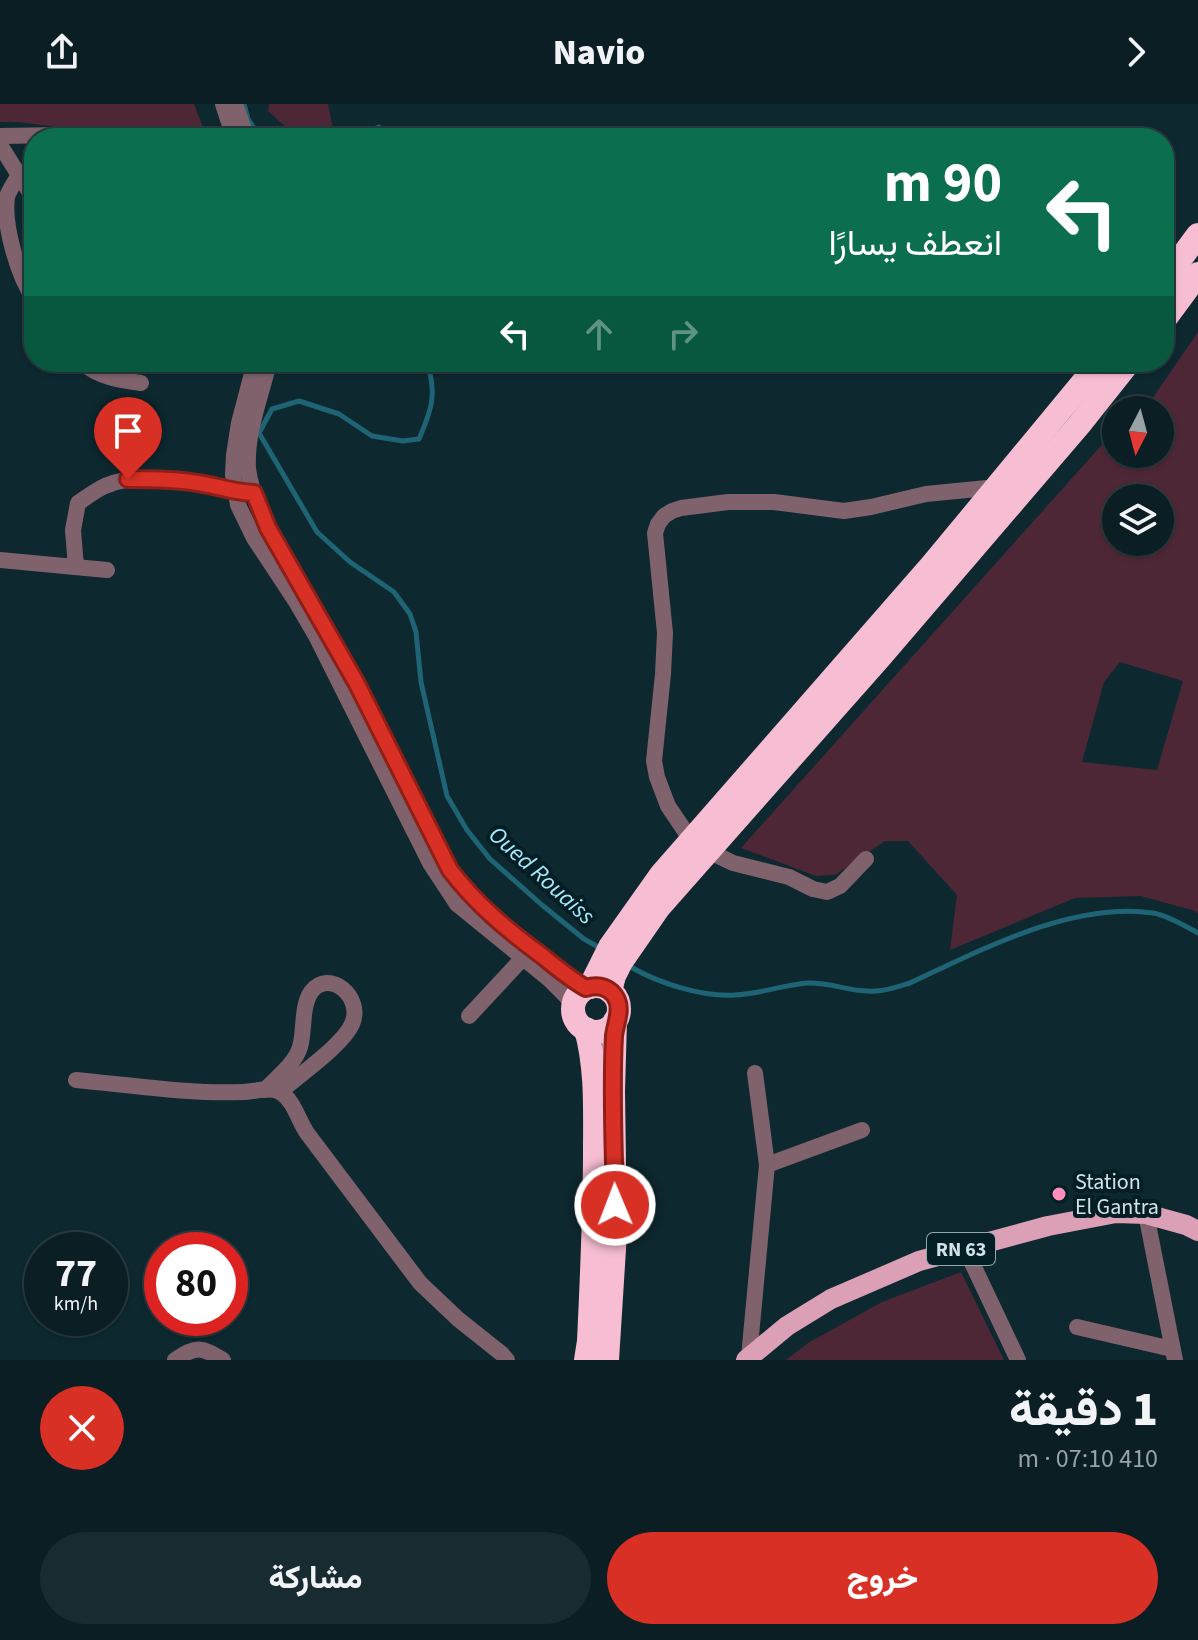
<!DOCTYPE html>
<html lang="ar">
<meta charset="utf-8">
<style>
:root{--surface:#0a1e23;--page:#182b30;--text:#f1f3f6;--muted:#99a2a6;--line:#2a3c41;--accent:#d93025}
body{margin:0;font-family:"Source Sans 3",Vazirmatn,sans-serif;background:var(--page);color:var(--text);direction:rtl;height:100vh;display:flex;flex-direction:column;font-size:30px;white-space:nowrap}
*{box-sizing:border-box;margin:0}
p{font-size:26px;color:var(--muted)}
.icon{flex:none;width:44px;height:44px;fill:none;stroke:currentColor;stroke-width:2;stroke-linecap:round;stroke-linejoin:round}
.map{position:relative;height:1256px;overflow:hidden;direction:ltr}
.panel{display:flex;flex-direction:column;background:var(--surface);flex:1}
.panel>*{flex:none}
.top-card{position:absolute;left:24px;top:24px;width:1150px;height:244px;border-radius:32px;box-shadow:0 2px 6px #0004,0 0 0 2px var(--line);direction:rtl;background:#0b6e4f;color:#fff;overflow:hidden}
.needle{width:52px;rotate:186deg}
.controls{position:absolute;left:1102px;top:292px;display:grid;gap:16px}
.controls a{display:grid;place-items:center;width:72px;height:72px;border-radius:50%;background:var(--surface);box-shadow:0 2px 6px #0004,0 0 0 2px var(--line);font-size:40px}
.speed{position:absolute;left:24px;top:1128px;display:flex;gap:16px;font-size:40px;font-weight:700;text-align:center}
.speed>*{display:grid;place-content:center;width:104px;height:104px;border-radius:50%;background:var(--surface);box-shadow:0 2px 6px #0004,0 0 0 2px var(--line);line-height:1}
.speed small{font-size:20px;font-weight:400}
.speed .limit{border:12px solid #d22;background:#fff;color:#111}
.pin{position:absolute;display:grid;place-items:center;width:68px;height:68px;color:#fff;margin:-82px -34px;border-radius:50% 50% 50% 0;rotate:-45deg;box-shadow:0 0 8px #0007}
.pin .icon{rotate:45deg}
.me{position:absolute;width:88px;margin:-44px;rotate:359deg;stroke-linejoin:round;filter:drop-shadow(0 0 6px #0008)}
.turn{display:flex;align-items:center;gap:28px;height:168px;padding:0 40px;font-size:36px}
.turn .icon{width:104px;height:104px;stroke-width:2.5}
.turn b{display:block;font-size:56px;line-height:68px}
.lanes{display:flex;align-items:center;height:76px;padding:0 40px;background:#0003;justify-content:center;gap:40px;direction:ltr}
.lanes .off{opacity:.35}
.round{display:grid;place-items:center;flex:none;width:84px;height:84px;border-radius:42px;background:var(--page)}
.summary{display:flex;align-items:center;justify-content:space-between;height:136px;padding:0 40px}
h1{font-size:48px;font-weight:800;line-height:60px}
.primary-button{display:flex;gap:16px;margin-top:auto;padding:16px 40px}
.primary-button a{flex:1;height:92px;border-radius:48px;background:var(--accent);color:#fff;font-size:32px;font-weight:800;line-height:92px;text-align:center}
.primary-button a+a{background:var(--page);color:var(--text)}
header{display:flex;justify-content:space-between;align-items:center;height:104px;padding:0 40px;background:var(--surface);font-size:36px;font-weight:800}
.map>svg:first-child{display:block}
.green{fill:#4e2737;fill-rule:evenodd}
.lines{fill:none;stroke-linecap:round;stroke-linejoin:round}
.stream{stroke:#1f6475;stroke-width:5}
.minor{stroke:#7f626c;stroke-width:16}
.major{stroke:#db9fb6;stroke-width:20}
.highway{stroke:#f7bdd2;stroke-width:24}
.route-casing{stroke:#8d1f18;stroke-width:20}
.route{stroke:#d93025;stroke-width:14}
.poi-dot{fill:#fe8ebc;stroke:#041e25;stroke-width:3}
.labels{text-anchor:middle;stroke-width:8;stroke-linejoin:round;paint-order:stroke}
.shield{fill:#041e25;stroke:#94a7ac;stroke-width:2}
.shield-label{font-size:20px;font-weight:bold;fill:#d2e2e6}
.poi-label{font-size:22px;fill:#d2e2e6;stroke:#041e25;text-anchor:start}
.water-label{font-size:24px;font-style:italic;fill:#a7eafd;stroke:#041e25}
</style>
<header><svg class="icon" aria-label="forward" viewBox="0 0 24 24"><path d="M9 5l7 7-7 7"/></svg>Navio<svg class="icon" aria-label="share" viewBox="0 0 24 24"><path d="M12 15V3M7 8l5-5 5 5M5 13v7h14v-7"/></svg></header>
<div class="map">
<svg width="1198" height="1256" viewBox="0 0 1198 1256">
<rect width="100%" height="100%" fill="#0d282f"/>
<g class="green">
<path d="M0,0h194l13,34h-110l-27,-9 -51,-7h-19z"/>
<path d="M269,0h59l5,25 -35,9 -30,-27z"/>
<path d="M1198,228v582l-3,-3 -54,-15 -66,2 -125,52 7,-55 -49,-54h-23l-50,34 -19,1 -75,-28 375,-419v25h44v-44h-26l18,-11zM1116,394h44v44h-44zM1120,558l63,19 -26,89 -75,-8 22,-80z"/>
<path d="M961,1168l43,88h-218l22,-17 74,-41z"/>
</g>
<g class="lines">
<g class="stream">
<path d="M244,0l4,15 12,19"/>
<path d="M348,34l31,-11 6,11"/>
<path d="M427,258c10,32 5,47 -8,77l-16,2 -31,-5 -33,-22 -40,-13 -27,8 -13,24 58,99 33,30 44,30 16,22 6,18 5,50 26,114 20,34 23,29 52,46 42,34 16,9"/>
<path d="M629,862c29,17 72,31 106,29 24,-1 48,-10 72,-12 22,-1 41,8 61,8 15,1 29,-4 42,-8 71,-33 163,-82 243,-70 14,2 32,13 45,20"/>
</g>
<g class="minor">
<path d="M223,0l11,34"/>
<path d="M235,0l12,34"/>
<path d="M0,32l62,-1 8,3"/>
<path d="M0,41l34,54"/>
<path d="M19,71c-4,7 -10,15 -12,22 -4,28 11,79 27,102"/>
<path d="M81,258c18,15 38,18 60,21"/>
<path d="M255,258l-16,61 -5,32 -1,20 5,30 16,33 41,62 21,36 114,227 27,41 92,75 25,25"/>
<path d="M269,258c-8,35 -23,70 -21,106 2,20 11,41 20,60l89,156 93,186c34,45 88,89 136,118"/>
<path d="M0,456l107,10"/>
<path d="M76,463l-3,-37 5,-27c9,-6 18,-13 27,-17 29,-12 65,-8 95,-3 15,3 29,9 44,9"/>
<path d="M691,736l-23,-34 -11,-29 -3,-16 9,-87 2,-41 -10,-100 3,-9 6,-8 8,-5 9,-3 47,-6h46l70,9 27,-4 55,-13 71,-7"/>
<path d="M708,747l25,12 56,14 24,12 14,3 13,-6 26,-27"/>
<path d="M469,912l54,-58"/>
<path d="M76,976c54,5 112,14 167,12 11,0 26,-6 37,0 14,8 18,28 27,41l113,150 38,36 44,35 5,6"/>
<path d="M265,986c12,-13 30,-26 35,-43 5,-17 1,-40 11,-55 18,-24 53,5 41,32 -9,21 -53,51 -72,68"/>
<path d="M767,1061l95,-35"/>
<path d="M1146,1110l29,146"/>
<path d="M965,1144l53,112"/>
<path d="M1077,1223l95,22"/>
<path d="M749,1253l18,-192 -12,-92"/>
<path d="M175,1256c21,-15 27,-13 48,0"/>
</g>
<path class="major" d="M746,1256l41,-34 44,-27 88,-38 129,-35 68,-13 30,1 40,11 12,6"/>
<g class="highway">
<path d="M1164,177l34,-46"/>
<path d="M1164,216l34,-46"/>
<circle cx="596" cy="905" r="23"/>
<path d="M590,883l20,-40 51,-72 271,-310 168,-203"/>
<path d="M610,887l4,-15 7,-14 38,-55 221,-250 199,-232 50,-63"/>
<path d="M586,1256l3,-19c3,-63 6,-126 6,-190 0,-41 2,-82 -9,-122"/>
<path d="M607,1256l8,-127 -2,-142 2,-70"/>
</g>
</g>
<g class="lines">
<defs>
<path id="route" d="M128,375c23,0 47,0 70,4 20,3 34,9 56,10l14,35 89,156 93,186c26,34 57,60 91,85 15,12 29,24 45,33 13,-4 25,-1 31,12 5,11 -2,25 -3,36 -3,56 0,113 1,169"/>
</defs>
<use href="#route" class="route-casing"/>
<use href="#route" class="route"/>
</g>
<circle class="poi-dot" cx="1059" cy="1090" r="8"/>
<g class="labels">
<rect class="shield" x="927" y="1129" width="68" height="32" rx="6"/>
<g class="shield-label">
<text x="961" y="1152">RN 63</text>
</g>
<g class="poi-label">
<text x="1075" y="1085">Station<tspan x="1075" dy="25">El Gantra</tspan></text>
</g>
<g class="water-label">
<text transform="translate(542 771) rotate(42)" y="8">Oued Rouaiss</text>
</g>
</g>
</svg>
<div class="controls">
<a><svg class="needle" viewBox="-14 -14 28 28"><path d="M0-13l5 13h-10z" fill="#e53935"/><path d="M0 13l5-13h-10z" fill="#99a2a6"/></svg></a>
<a><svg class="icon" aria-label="layers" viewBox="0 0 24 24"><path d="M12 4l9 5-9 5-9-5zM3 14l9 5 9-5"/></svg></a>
</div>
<div class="speed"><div>77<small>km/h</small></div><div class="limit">80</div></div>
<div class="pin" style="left:128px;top:375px;background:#d93025"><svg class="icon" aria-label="arrive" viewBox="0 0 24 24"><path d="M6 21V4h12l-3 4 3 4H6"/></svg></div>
<svg class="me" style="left:615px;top:1101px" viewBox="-20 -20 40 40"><circle r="17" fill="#d93025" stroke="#fff" stroke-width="3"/><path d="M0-11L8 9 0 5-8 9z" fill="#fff"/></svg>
<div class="top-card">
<div class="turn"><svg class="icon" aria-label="left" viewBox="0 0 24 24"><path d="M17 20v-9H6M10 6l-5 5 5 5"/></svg><div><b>90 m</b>انعطف يسارًا</div></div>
<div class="lanes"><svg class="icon" aria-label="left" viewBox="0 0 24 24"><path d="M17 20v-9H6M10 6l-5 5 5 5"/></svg><svg class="icon off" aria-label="ahead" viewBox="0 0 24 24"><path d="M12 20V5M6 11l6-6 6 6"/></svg><svg class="icon off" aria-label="right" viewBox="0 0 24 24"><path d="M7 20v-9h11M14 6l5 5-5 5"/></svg></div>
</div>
</div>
<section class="panel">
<div class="summary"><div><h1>1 دقيقة</h1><p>410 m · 07:10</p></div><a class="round" style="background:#d93025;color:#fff"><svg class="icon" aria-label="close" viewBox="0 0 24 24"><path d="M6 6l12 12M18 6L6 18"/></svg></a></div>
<div class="primary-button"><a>خروج</a><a>مشاركة</a></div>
</section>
